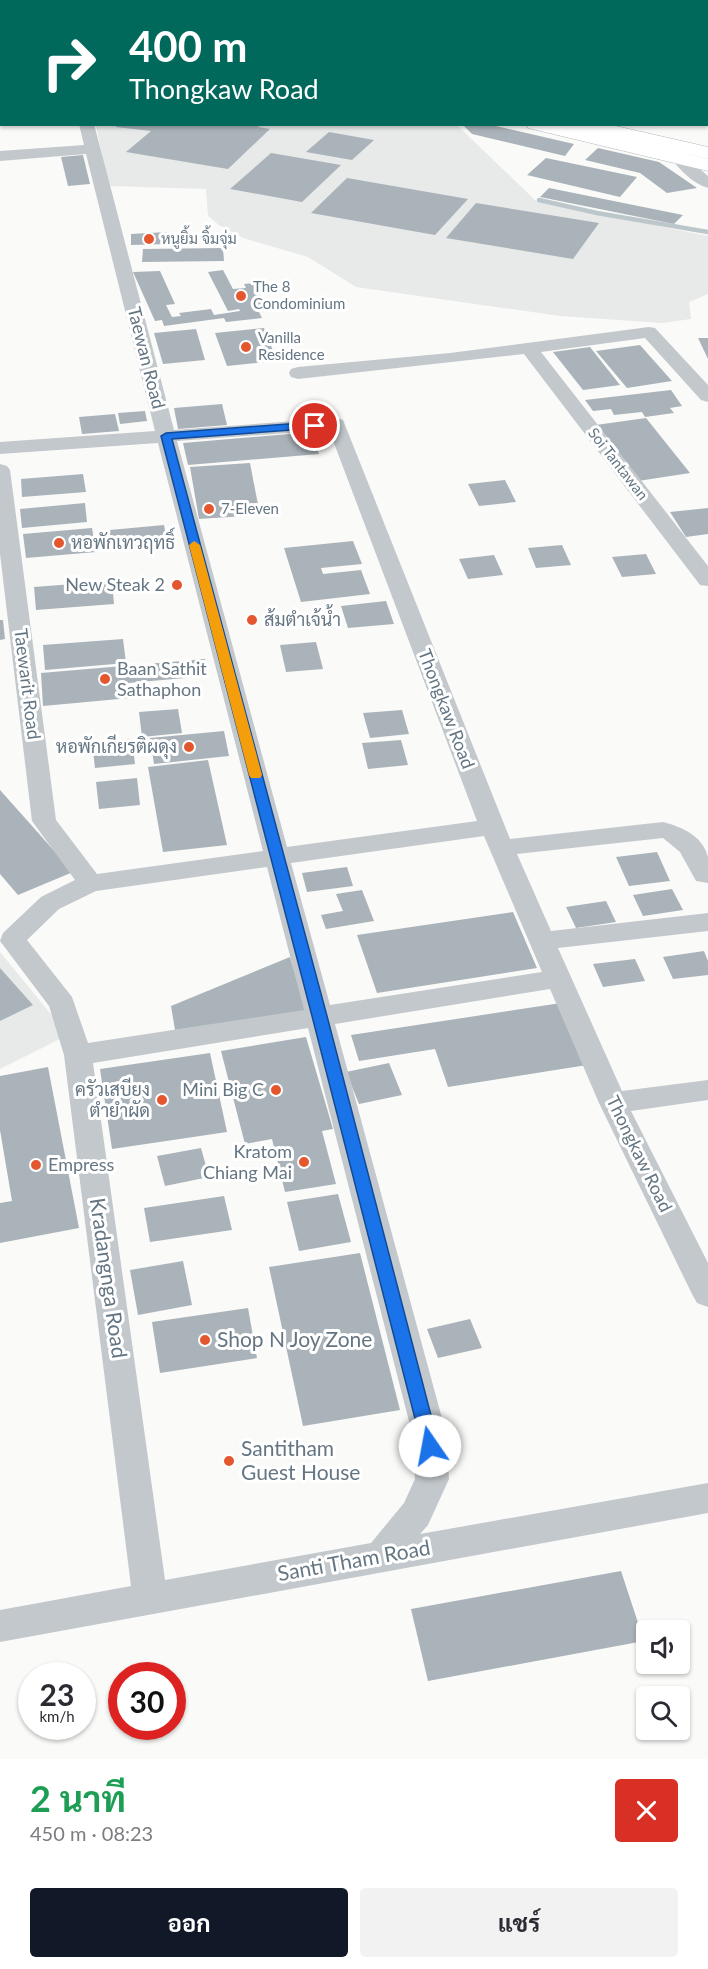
<!DOCTYPE html>
<html lang="th">
<meta charset="utf-8">
<style>
:root{--surface:#fff;--page:#f2f2f3;--text:#2b2b33;--muted:#7c7c81;--accent:#111827}
body{margin:0;font-family:Lato,Sarabun,sans-serif;background:var(--page);color:var(--text);height:100vh;display:flex;flex-direction:column;font-size:22px;white-space:nowrap}
*{box-sizing:border-box;margin:0}
p{font-size:20px;color:var(--muted)}
.icon{flex:none;width:33px;height:33px;fill:none;stroke:currentColor;stroke-width:2;stroke-linecap:round;stroke-linejoin:round}
.map{position:relative;height:1759px;overflow:hidden}
.panel{display:flex;flex-direction:column;background:var(--surface);flex:1}
.panel>*{flex:none}
.top-card{position:absolute;left:0px;top:0px;width:708px;height:126px;box-shadow:0 2px 4px #0004;background:#00695c;color:#fff;overflow:hidden}
.tools{position:absolute;left:636px;top:1620px;display:grid;gap:12px}
.tools a{display:grid;place-items:center;width:54px;height:54px;border-radius:6px;background:var(--surface);box-shadow:0 2px 4px #0004;font-size:30px}
.speed{position:absolute;left:18px;top:1662px;display:flex;gap:12px;font-size:30px;font-weight:700;text-align:center}
.speed>*{display:grid;place-content:center;width:78px;height:78px;border-radius:50%;background:var(--surface);box-shadow:0 2px 4px #0004;line-height:1}
.speed small{font-size:15px;font-weight:400}
.speed .limit{border:9px solid #d22;background:#fff;color:#111}
.pin{position:absolute;display:grid;place-items:center;width:51px;height:51px;color:#fff;margin:-26px;border:3px solid #fff;border-radius:50%;box-shadow:0 2px 6px #0007}
.me{position:absolute;width:66px;margin:-33px;rotate:348deg;stroke-linejoin:round;filter:drop-shadow(0 0 4px #0008)}
.turn{display:flex;align-items:center;gap:21px;height:126px;padding:0 30px;font-size:27px}
.turn .icon{width:78px;height:78px;stroke-width:2.5}
.turn b{display:block;font-size:42px;line-height:51px}
.round{display:grid;place-items:center;flex:none;width:63px;height:63px;border-radius:6px;background:var(--page)}
.overview{display:flex;align-items:center;justify-content:space-between;height:102px;padding:0 30px}
h1{font-size:36px;font-weight:700;line-height:45px;color:#1e9e55}
.button{display:flex;gap:12px;margin-top:auto;padding:12px 30px}
.button a{flex:1;height:69px;border-radius:6px;background:var(--accent);color:#fff;font-size:24px;font-weight:700;line-height:69px;text-align:center}
.button a+a{background:var(--page);color:var(--text)}
.map>svg:first-child{display:block}
.built{fill:#e8e9e9}
.lines{fill:none;stroke-linecap:round;stroke-linejoin:round}
.stream{stroke:#bbc7cb;stroke-width:4.5}
.building{fill:#aab3b9}
.secondary-casing{stroke:#b3babf;stroke-width:1}
.highway-casing{stroke:#b4b9bd;stroke-width:1}
.street{fill:#c3c8cc;fill-rule:evenodd}
.secondary{fill:#fff;fill-rule:evenodd}
.highway{fill:#fff;fill-rule:evenodd}
.route{fill:#1a73e8;stroke:#114b97;stroke-width:1.5}
.slow{fill:#f59e0b}
.poi-dot{fill:#e4572e;stroke:#fff;stroke-width:2}
.labels{text-anchor:middle;stroke-width:6;stroke-linejoin:round;paint-order:stroke}
.far-poi-label{font-size:15px;fill:#657683;stroke:#fff;text-anchor:start}
.far-street-label{font-size:15px;fill:#657683;stroke:#fff}
.street-label{font-size:18px;fill:#657683;stroke:#fff}
.poi-label{font-size:18px;fill:#657683;stroke:#fff;text-anchor:end}
.near-street-label{font-size:21px;fill:#657683;stroke:#fff}
.near-poi-label{font-size:21px;fill:#657683;stroke:#fff;text-anchor:start}
</style>
<div class="map">
<svg width="708" height="1759" viewBox="0 0 708 1759">
<rect width="100%" height="100%" fill="#fafaf8"/>
<g class="built">
<path d="M96,125h361l79,76 172,35v58l-19,8 2,17 -29,4 -102,-7 -204,-29 -48,-30 -65,-19 -24,-13 -11,-9 -2,-27 -98,-3z"/>
<path d="M0,952l68,83 -68,34z"/>
</g>
<g class="lines">
<path class="stream" d="M539,200l58,13 111,19"/>
</g>
<g class="building">
<path d="M116,124h146l-4,3 12,2 -42,40 -102,-17 25,-21 -35,-4z"/>
<path d="M462,124h25l87,20 -9,12 -93,-22z"/>
<path d="M329,132l45,8 -22,20 -46,-8z"/>
<path d="M598,148l61,14 38,26 -30,5 -27,-20 -55,-13z"/>
<path d="M271,153l70,12 -39,37 -72,-13z"/>
<path d="M83,155l7,29 -22,2 -7,-29z"/>
<path d="M546,158l91,19 -17,20 -93,-22z"/>
<path d="M347,178l121,21 -33,36 -124,-22z"/>
<path d="M549,188l134,27 -9,9 -134,-27z"/>
<path d="M476,203l123,20 -26,36 -127,-21z"/>
<path d="M167,232l1,12 -37,1v-11z"/>
<path d="M223,248l1,13 -82,1 1,-13z"/>
<path d="M223,270l10,19 13,-1 -2,-4 10,-1 14,26 -10,1 4,8 -36,4 -2,-4 -60,8 -2,-6 -7,1 -22,-49 27,-1 15,33 -9,1 6,12 9,-1 -2,-3 32,-4 3,6 26,-4 -1,-2 -11,2 -20,-39z"/>
<path d="M264,328l13,33 -50,5 -12,-33z"/>
<path d="M196,329l9,31 -42,4 -9,-31z"/>
<path d="M698,338h10v21z"/>
<path d="M640,345l32,36 -45,7 -31,-37z"/>
<path d="M590,347l30,38 -37,5 -30,-38z"/>
<path d="M671,390l11,16 -12,2 4,5 -29,4 -3,-5 -28,3 -3,-6 -18,2 -8,-11z"/>
<path d="M222,404l5,21 -49,4 -4,-21z"/>
<path d="M145,411l2,10 -27,3 -2,-11z"/>
<path d="M115,414l4,17 -37,3 -3,-17z"/>
<path d="M646,418l44,55 -52,8 -42,-56z"/>
<path d="M312,432l7,22 -131,11 -5,-22z"/>
<path d="M250,463l10,52 -61,4 -9,-52z"/>
<path d="M83,474l3,18 -64,5 -1,-18z"/>
<path d="M505,480l11,22 -37,4 -11,-22z"/>
<path d="M85,503l2,19 -65,6 -2,-19z"/>
<path d="M708,508v26l-22,3 -16,-25z"/>
<path d="M164,525l4,20 -66,5 -3,-19z"/>
<path d="M92,528l4,24 -70,6 -3,-24z"/>
<path d="M353,541l9,23 -41,4 2,6 38,-4 9,24 -69,8 -17,-54z"/>
<path d="M562,545l9,20 -35,3 -8,-20z"/>
<path d="M646,554l10,20 -34,3 -10,-20z"/>
<path d="M494,555l9,20 -35,4 -9,-20z"/>
<path d="M112,581l2,23 -78,6 -2,-23z"/>
<path d="M386,601l8,23 -46,4 -7,-22z"/>
<path d="M0,620h3l2,19 -5,1z"/>
<path d="M123,639l3,24 -81,7 -2,-25z"/>
<path d="M316,642l7,27 -37,3 -6,-27z"/>
<path d="M205,659l3,17 -80,7 2,15 -87,8 -2,-33z"/>
<path d="M178,709l4,24 -40,4 -3,-25z"/>
<path d="M402,710l7,24 -39,4 -7,-25z"/>
<path d="M224,731l5,25 -75,8 -4,-26z"/>
<path d="M132,739l3,25 -40,4 -3,-26z"/>
<path d="M401,740l7,25 -40,4 -6,-26z"/>
<path d="M208,760l19,85 -64,7 -15,-85z"/>
<path d="M137,778l3,27 -41,4 -3,-27z"/>
<path d="M0,790l73,82 -55,23 -18,-21z"/>
<path d="M657,852l13,29 -41,5 -13,-29z"/>
<path d="M347,867l6,19 -46,6 -5,-19z"/>
<path d="M672,889l11,21 -40,6 -10,-21z"/>
<path d="M362,890l12,31 -48,8 -5,-14 22,-4 -7,-17z"/>
<path d="M606,901l10,21 -40,6 -10,-21z"/>
<path d="M513,912l24,56 -160,25 -20,-58z"/>
<path d="M704,951l4,10v14l-35,4 -10,-22z"/>
<path d="M290,957l16,54 -131,19 -4,-24z"/>
<path d="M635,959l10,22 -42,6 -10,-23z"/>
<path d="M0,968l33,37 -33,16z"/>
<path d="M561,1003l26,62 -139,22 -13,-38 -76,12 -8,-26z"/>
<path d="M306,1037l27,92 -11,2 14,53 -51,8 -13,-53 -27,5 -24,-93z"/>
<path d="M210,1053l17,79 -115,17 -12,-80z"/>
<path d="M389,1063l13,32 -43,9 -13,-32z"/>
<path d="M48,1067l31,161 -79,15v-40l12,-2 -12,-71v-54z"/>
<path d="M201,1148l8,29 -44,9 -8,-30z"/>
<path d="M338,1194l13,48 -52,9 -12,-49z"/>
<path d="M224,1196l8,34 -82,12 -6,-34z"/>
<path d="M360,1253l40,157 -97,16 -34,-159z"/>
<path d="M183,1261l9,44 -54,10 -8,-45z"/>
<path d="M248,1308l9,50 -97,15 -8,-51z"/>
<path d="M470,1319l12,29 -44,10 -11,-29z"/>
<path d="M621,1571l23,70 -216,40 -17,-72z"/>
</g>
<g class="lines">
<defs>
<g id="secondary">
<path d="M97,0h27l1,2h-27z"/>
<path d="M526,124h36l146,35v12l-180,-43z"/>
</g>
<g id="highway">
<rect x="0" y="20" width="2" height="11"/>
<path d="M569,124h38l101,23v12l-130,-29 -7,-2z"/>
</g>
</defs>
<use href="#secondary" class="secondary-casing"/>
<use href="#highway" class="highway-casing"/>
<g class="street">
<path d="M425,0h14v2h-13z"/>
<path d="M475,0h15l-16,2z"/>
<path d="M582,0h15l-16,2z"/>
<path d="M79,124h15l80,306 162,-12 7,2 167,419 153,-17c19,5 40,14 45,35 0,8 0,18 0,26l-12,-2 -16,-29 -17,-14 -146,16 34,77 157,-18v18l-150,17 64,143 86,-11v20l-77,11 77,152v44l-11,-4 -5,-9 -93,-191 -49,-114 -215,35 111,409 3,46 -21,46 -8,9 288,-51v30l-708,129v-32l131,-24 -67,-531 -15,-49 -49,-65 3,-8 38,-36 34,-17 -43,-59 -32,-267v-90l7,2 3,4 46,350 41,54 166,-23 -105,-408 -158,11v-12l155,-11 -69,-277 -86,7v-10l84,-6zM329,430l148,391 -190,26 -110,-406zM484,836l58,136 -212,33 -39,-142zM267,867l37,143 -216,33 -16,-46 -45,-57 32,-31 37,-18zM308,1028l104,405 3,46 -11,24 -33,40 -206,37 -72,-517z"/>
<path d="M679,153l5,2 24,21v12c-15,-4 -28,-18 -37,-30z"/>
<path d="M649,327l6,1 53,57v17l-7,-2 -56,-62 -104,14 167,214v20l-8,-1 -176,-231 -226,25 -7,-2 -2,-4 2,-4 7,-2 152,-14z"/>
</g>
<use href="#secondary" class="secondary"/>
<use href="#highway" class="highway"/>
</g>
<path class="route" d="M315,422l4,1v5l-147,11 155,577 112,430 -2,5 -7,2 -6,-2 -2,-5 -110,-430 -151,-580 5,-3z"/>
<path class="slow" d="M194,541l6,4 62,230 -2,3h-9l-2,-3 -60,-230z"/>
<g class="poi-dot">
<circle cx="149" cy="239" r="6"/>
<circle cx="241" cy="296" r="6"/>
<circle cx="246" cy="347" r="6"/>
<circle cx="209" cy="509" r="6"/>
<circle cx="59" cy="543" r="6"/>
<circle cx="177" cy="585" r="6"/>
<circle cx="252" cy="620" r="6"/>
<circle cx="105" cy="679" r="6"/>
<circle cx="189" cy="747" r="6"/>
<circle cx="276" cy="1090" r="6"/>
<circle cx="162" cy="1100" r="6"/>
<circle cx="304" cy="1162" r="6"/>
<circle cx="36" cy="1165" r="6"/>
<circle cx="205" cy="1340" r="6"/>
<circle cx="229" cy="1461" r="6"/>
</g>
<g class="labels">
<g class="far-poi-label">
<text x="161" y="244">หนูยิ้ม จิ้มจุ่ม</text>
<text x="253" y="292">The 8<tspan x="253" dy="17">Condominium</tspan></text>
<text x="258" y="343">Vanilla<tspan x="258" dy="17">Residence</tspan></text>
<text x="221" y="514">7-Eleven</text>
</g>
<g class="far-street-label">
<text transform="translate(618 464) rotate(52)" y="5">Soi Tantawan</text>
</g>
<g class="street-label">
<text transform="translate(146 358) rotate(76)" y="6">Taewan Road</text>
<text transform="translate(27 684) rotate(83)" y="6">Taewarit Road</text>
<text transform="translate(446 709) rotate(69)" y="6">Thongkaw Road</text>
<text transform="translate(639 1154) rotate(64)" y="6">Thongkaw Road</text>
</g>
<g class="poi-label">
<text x="71" y="549" text-anchor="start">หอพักเทวฤทธิ์</text>
<text x="165" y="591">New Steak 2</text>
<text x="264" y="626" text-anchor="start">ส้มตำเจ้น้ำ</text>
<text x="117" y="675" text-anchor="start">Baan Sathit<tspan x="117" dy="21">Sathaphon</tspan></text>
<text x="177" y="753">หอพักเกียรติผดุง</text>
<text x="150" y="1096">ครัวเสบียง<tspan x="150" dy="21">ตำยำผัด</tspan></text>
<text x="264" y="1096">Mini Big C</text>
<text x="292" y="1158">Kratom<tspan x="292" dy="21">Chiang Mai</tspan></text>
<text x="48" y="1171" text-anchor="start">Empress</text>
</g>
<g class="near-street-label">
<text transform="translate(108 1278) rotate(82)" y="7">Kradangnga Road</text>
<text transform="translate(354 1561) rotate(-10)" y="7">Santi Tham Road</text>
</g>
<g class="near-poi-label">
<text x="217" y="1347">Shop N Joy Zone</text>
<text x="241" y="1456">Santitham<tspan x="241" dy="24">Guest House</tspan></text>
</g>
</g>
</svg>
<div class="tools">
<a><svg class="icon" aria-label="sound" viewBox="0 0 24 24"><path d="M4 9h4l5-4v14l-5-4H4zM17 9q2 3 0 6"/></svg></a>
<a><svg class="icon" aria-label="search" viewBox="0 0 24 24"><circle cx="10" cy="10" r="6"/><path d="M15 15l6 6"/></svg></a>
</div>
<div class="speed"><div>23<small>km/h</small></div><div class="limit">30</div></div>
<div class="pin" style="left:315px;top:426px;background:#d93025"><svg class="icon" aria-label="arrive" viewBox="0 0 24 24"><path d="M6 21V4h12l-3 4 3 4H6"/></svg></div>
<svg class="me" style="left:430px;top:1446px" viewBox="-20 -20 40 40"><circle r="19" fill="#fff"/><path d="M0-13L10 11 0 6-10 11z" fill="#1a73e8"/></svg>
<div class="top-card">
<div class="turn"><svg class="icon" aria-label="right" viewBox="0 0 24 24"><path d="M7 20v-9h11M14 6l5 5-5 5"/></svg><div><b>400 m</b>Thongkaw Road</div></div>
</div>
</div>
<section class="panel">
<div class="overview"><div><h1>2 นาที</h1><p>450 m · 08:23</p></div><a class="round" style="background:#d93025;color:#fff"><svg class="icon" aria-label="close" viewBox="0 0 24 24"><path d="M6 6l12 12M18 6L6 18"/></svg></a></div>
<div class="button"><a>ออก</a><a>แชร์</a></div>
</section>
